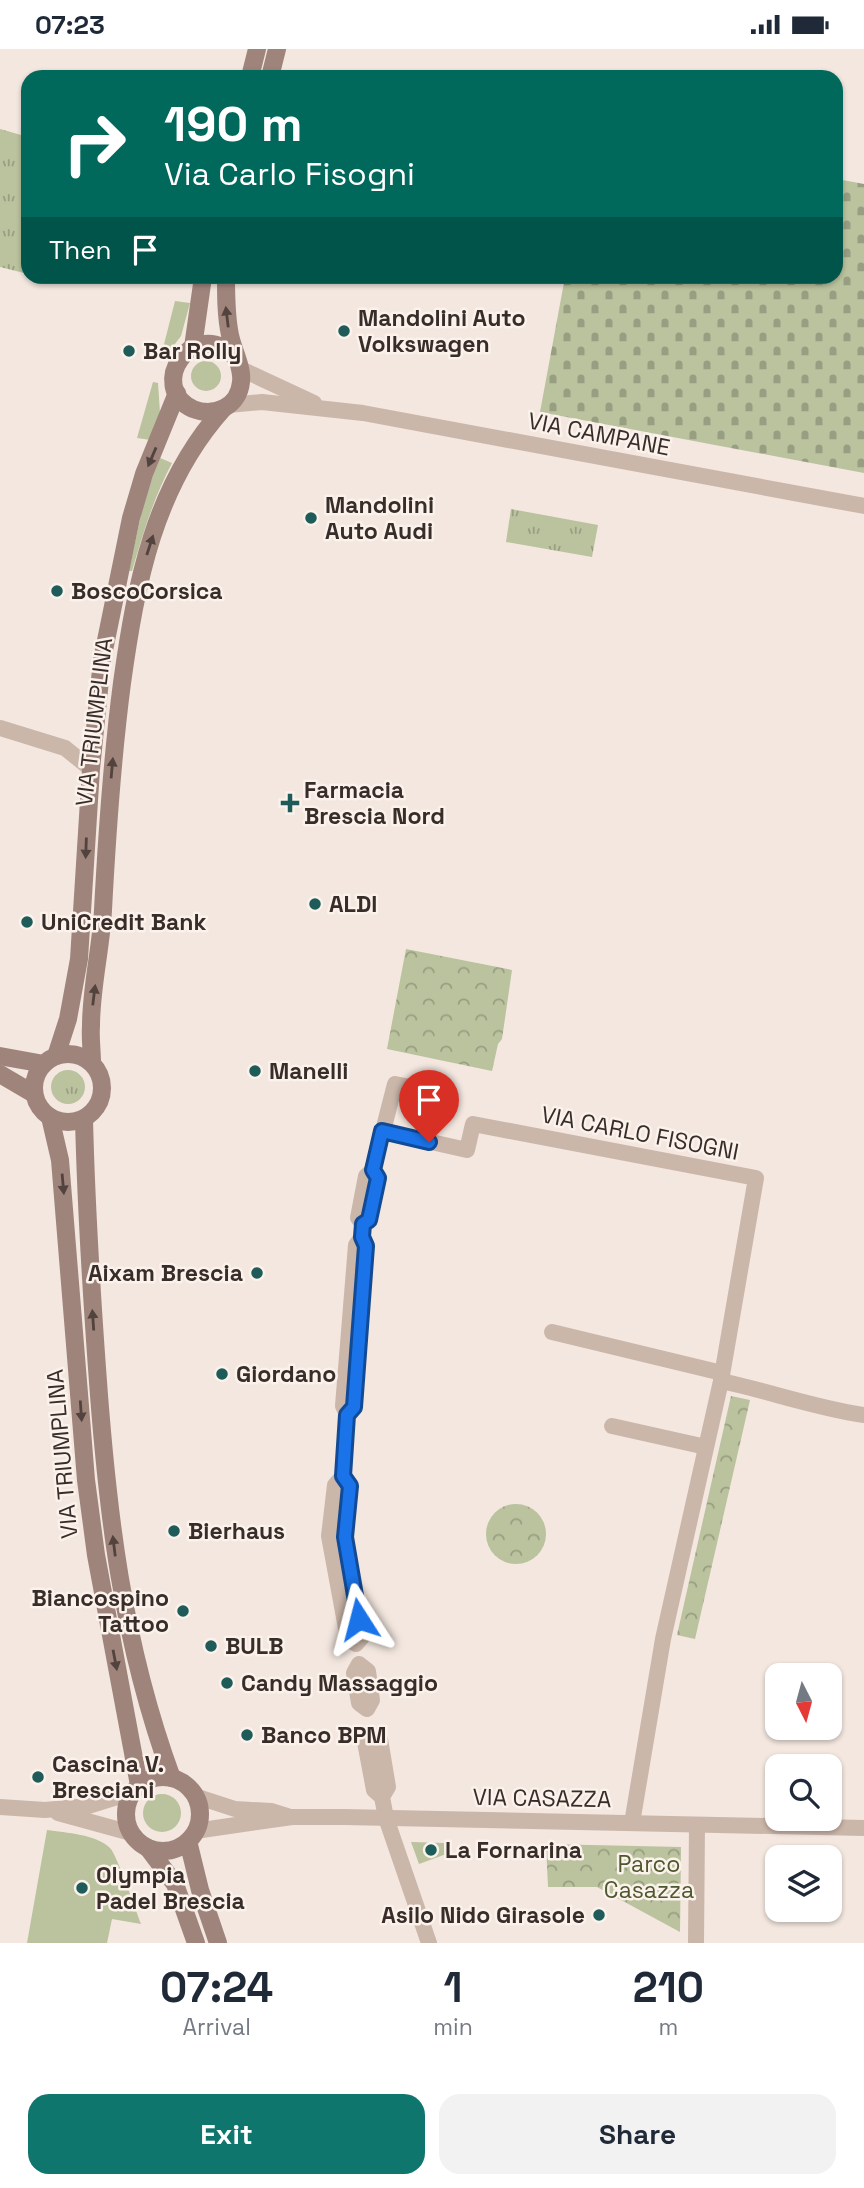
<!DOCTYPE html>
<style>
:root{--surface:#fff;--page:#f2f2f3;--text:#1f2937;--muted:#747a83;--accent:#0f766e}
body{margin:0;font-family:"Space Grotesk",sans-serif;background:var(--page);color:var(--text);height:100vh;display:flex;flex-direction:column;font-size:26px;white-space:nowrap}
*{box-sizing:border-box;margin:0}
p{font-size:23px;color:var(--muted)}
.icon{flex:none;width:38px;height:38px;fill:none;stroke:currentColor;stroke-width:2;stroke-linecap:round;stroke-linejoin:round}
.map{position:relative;height:1894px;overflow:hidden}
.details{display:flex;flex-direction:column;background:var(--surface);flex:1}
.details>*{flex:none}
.guide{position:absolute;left:21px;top:21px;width:822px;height:214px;border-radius:21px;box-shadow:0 2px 5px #0004;background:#00695c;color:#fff;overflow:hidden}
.needle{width:46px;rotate:174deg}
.buttons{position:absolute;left:765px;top:1614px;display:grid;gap:14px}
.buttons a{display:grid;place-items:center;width:77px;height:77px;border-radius:14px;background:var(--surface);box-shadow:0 2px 5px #0004;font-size:35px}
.pin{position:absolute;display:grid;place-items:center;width:60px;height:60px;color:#fff;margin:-72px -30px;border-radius:50% 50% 50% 0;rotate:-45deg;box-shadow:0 0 7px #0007}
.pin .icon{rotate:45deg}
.me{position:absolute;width:77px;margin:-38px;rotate:351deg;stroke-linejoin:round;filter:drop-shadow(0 0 5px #0008)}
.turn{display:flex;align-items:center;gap:24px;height:147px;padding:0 28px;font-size:32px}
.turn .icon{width:91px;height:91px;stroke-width:2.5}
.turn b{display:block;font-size:49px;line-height:60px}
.then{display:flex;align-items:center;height:66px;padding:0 28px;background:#0003;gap:14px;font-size:26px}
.eta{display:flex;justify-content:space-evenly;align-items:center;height:119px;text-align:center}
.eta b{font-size:42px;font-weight:700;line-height:49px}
.cta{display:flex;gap:14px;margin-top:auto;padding:14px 28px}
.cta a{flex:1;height:80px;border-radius:21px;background:var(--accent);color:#fff;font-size:28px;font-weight:700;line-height:80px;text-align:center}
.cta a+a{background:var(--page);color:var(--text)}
.status{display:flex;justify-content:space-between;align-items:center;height:49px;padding:0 35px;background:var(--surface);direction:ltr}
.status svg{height:19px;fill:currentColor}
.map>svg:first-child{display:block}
.grass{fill:url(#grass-tufts)}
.forest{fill:url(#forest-crowns)}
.cemetery{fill:url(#cemetery-stones)}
.garden{fill:#bac29e}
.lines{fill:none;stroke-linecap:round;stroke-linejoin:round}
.street{stroke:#cbb6aa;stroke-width:16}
.secondary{stroke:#9f847c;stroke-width:18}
.oneway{fill:#52433e}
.route-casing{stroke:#114b97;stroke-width:18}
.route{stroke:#1a73e8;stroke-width:12}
.poi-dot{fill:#1f5b58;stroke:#faf2eb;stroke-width:2.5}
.labels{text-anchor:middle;stroke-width:5;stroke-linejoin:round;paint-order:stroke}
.poi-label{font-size:23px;font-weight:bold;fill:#392d2a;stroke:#faf2eb;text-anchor:start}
.street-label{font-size:23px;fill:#392d2a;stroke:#faf2eb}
.park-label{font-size:23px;fill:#4d572d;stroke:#faf2eb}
</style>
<div class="status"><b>07:23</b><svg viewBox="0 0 49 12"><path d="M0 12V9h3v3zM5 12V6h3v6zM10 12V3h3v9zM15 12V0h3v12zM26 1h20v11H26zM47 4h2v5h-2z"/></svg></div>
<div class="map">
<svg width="864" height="1894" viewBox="0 0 864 1894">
<defs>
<pattern id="grass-tufts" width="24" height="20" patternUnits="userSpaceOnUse" patternTransform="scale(1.75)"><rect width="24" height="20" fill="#bac29e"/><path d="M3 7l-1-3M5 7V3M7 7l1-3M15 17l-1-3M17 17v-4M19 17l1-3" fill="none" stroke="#989e81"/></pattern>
<pattern id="forest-crowns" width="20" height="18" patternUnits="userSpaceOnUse" patternTransform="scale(1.75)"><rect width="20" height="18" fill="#bac29e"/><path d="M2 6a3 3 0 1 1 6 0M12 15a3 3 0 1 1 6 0" fill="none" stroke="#989e81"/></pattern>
<pattern id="cemetery-stones" width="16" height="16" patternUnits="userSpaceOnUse" patternTransform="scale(1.75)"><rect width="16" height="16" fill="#bac29e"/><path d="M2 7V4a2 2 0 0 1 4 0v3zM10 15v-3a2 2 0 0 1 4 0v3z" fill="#989e81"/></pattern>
</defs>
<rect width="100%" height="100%" fill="#f3e7df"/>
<g class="grass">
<path d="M0,80l28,8v137l-28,-7z"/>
<path d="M511,460l87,16 -6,32 -86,-15z"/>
<circle cx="68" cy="1038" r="17"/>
</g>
<g class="forest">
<path d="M406,900l106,21 -10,69 -4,5 -6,27 -105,-22z"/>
<path d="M731,1347l19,4 -55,239 -18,-4z"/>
<circle cx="516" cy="1485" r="30"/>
<path d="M546,1795l135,3 -1,85 -83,-45h-49z"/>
</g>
<path class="cemetery" d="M837,130l27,5v289l-324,-61 25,-135h271z"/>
<g class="garden">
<path d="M175,252l15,2 -9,33 -16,21 -4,-1z"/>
<circle cx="206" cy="327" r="15"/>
<path d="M153,333l5,1 2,30 -9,27 -14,-2z"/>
<path d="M160,409l12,5c-18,34 -29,70 -40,108h-3l16,-75z"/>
<circle cx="162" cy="1764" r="19"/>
<path d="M47,1781c19,3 49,4 63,18 7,7 26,63 31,76l-29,-5 -5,24h-80z"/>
<path d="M411,1793l34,1 4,10 -30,11z"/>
</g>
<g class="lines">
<g class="street">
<path d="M241,320l73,34"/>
<path d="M228,356l34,-3 101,11 501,93"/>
<path d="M0,679l65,20 26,21"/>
<path d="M382,1082l85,19 6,-26 283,54 -35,203 -58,258 -31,184"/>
<path d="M363,1175l6,-4 9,-42 -5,-8"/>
<path d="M362,1188l4,9 -12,161 -7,7 -4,-8 13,-161z"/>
<path d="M362,1188l1,-13 -5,-6 8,-42 7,-6 22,-86 26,5"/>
<path d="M552,1283l170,41"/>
<path d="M721,1332c48,10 94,27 143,34"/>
<path d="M612,1377l94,21"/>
<path d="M343,1427l7,10 -5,51 17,100 -6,7 -8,-5 -19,-103 6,-51z"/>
<path d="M343,1427l4,-62"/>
<path d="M359,1615l9,7 4,29 -5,9 -8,-6 -5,-30z"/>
<path d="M195,1747l40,13 36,2 19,6"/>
<path d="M382,1748l-8,-7 -9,-48 6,-8 9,5 8,48 -6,10 4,21 43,125"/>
<path d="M0,1758l45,3 43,-4 45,-14"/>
<path d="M58,1764l73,20"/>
<path d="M195,1782l97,-14h52l520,11"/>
<path d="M696,1894l1,-118"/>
</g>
<g class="secondary">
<path d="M250,28l7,-28"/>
<path d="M270,28l7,-28"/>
<path d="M226,228c0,20 0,39 4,58 3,15 13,33 11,47 -1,11 -7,21 -17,26 -10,5 -21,5 -31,1 -48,-22 1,-95 42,-52"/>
<path d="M193,298l10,-70"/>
<circle cx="68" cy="1039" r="34"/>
<path d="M0,1007l44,8"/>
<path d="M56,1007l12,-37 11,-60 12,-190 11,-109 29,-142 13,-44 33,-81"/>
<path d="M92,1014c0,-12 -2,-25 -1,-37 0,-39 10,-77 12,-116 4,-76 9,-151 19,-227 14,-100 32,-197 101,-274"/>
<path d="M0,1025l34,20"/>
<path d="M50,1068l10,43 26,320 10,75 43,230"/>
<path d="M84,1070c2,83 7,166 13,249 10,143 25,274 75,410"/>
<circle cx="163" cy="1765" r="37"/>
<path d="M188,1792l12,49 18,53"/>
<path d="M148,1799l27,36 21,59"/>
</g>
</g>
<defs><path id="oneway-solid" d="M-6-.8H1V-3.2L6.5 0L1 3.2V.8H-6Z" transform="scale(1.75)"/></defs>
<g class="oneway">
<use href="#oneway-solid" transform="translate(227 268) rotate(-97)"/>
<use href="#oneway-solid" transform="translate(152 408) rotate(113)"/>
<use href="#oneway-solid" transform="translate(150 496) rotate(-72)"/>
<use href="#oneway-solid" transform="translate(112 719) rotate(-85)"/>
<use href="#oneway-solid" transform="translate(86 799) rotate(92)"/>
<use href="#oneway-solid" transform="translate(94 946) rotate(-83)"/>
<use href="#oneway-solid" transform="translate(63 1135) rotate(85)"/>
<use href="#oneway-solid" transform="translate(93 1271) rotate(-94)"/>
<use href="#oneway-solid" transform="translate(81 1362) rotate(86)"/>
<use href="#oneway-solid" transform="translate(114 1497) rotate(-97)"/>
<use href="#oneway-solid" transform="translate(115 1611) rotate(79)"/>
</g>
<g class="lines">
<defs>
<path id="route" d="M359,1570l-14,-82 5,-51 -7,-10 4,-61 7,-8 12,-161 -4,-9 1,-13 6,-4 9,-42 -5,-8 9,-39 47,11"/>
</defs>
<use href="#route" class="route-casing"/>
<use href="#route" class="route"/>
</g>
<g class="poi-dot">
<circle cx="344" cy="282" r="7"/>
<circle cx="129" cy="302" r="7"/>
<circle cx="311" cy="469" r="7"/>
<circle cx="57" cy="542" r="7"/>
<path d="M286.5 743.5h7v7h7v7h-7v7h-7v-7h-7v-7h7z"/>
<circle cx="315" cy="855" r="7"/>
<circle cx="27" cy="873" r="7"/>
<circle cx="255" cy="1022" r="7"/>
<circle cx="257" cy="1224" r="7"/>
<circle cx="222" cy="1325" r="7"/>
<circle cx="174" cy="1482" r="7"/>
<circle cx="183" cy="1562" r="7"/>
<circle cx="211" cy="1597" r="7"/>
<circle cx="227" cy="1634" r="7"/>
<circle cx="247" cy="1686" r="7"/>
<circle cx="38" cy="1728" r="7"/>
<circle cx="431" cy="1801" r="7"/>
<circle cx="82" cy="1839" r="7"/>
<circle cx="599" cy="1866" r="7"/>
</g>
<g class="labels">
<g class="poi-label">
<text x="358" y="277">Mandolini Auto<tspan x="358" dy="26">Volkswagen</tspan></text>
<text x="143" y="310">Bar Rolly</text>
<text x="325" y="464">Mandolini<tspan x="325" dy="26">Auto Audi</tspan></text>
<text x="71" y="550">BoscoCorsica</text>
<text x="304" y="749">Farmacia<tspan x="304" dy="26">Brescia Nord</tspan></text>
<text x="329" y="863">ALDI</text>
<text x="41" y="881">UniCredit Bank</text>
<text x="269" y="1030">Manelli</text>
<text x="243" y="1232" text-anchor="end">Aixam Brescia</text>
<text x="236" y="1333">Giordano</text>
<text x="188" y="1490">Bierhaus</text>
<text x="169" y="1557" text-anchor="end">Biancospino<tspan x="169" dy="26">Tattoo</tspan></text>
<text x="225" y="1605">BULB</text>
<text x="241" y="1642">Candy Massaggio</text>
<text x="261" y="1694">Banco BPM</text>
<text x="52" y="1723">Cascina V.<tspan x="52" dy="26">Bresciani</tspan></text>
<text x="445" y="1809">La Fornarina</text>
<text x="96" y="1834">Olympia<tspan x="96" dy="26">Padel Brescia</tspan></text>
<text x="585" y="1874" text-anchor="end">Asilo Nido Girasole</text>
</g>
<g class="street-label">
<text transform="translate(599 385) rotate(11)" y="8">VIA CAMPANE</text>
<text transform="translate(94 673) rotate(-83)" y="8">VIA TRIUMPLINA</text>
<text transform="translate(640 1084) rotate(11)" y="8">VIA CARLO FISOGNI</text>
<text transform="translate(62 1405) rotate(-95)" y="8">VIA TRIUMPLINA</text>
<text transform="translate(542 1749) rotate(1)" y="8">VIA CASAZZA</text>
</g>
<g class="park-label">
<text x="649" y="1823">Parco<tspan x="649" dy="26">Casazza</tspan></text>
</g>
</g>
</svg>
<div class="buttons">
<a><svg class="needle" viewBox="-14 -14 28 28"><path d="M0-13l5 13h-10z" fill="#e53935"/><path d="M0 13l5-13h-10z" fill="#747a83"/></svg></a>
<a><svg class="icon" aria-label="search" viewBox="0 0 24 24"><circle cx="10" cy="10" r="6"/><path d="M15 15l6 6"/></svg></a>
<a><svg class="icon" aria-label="layers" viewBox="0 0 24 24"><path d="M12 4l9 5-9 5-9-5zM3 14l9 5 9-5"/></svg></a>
</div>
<div class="pin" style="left:429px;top:1093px;background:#d93025"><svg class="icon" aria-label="arrive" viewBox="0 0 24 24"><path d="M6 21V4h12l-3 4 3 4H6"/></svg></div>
<svg class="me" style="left:359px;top:1570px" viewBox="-20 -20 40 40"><path d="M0-17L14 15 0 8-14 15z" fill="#1a73e8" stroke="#fff" stroke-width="4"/></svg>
<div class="guide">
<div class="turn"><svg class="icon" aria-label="right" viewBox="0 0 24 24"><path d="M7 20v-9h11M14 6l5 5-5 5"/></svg><div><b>190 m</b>Via Carlo Fisogni</div></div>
<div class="then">Then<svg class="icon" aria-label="arrive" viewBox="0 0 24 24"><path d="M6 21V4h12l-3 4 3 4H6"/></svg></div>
</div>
</div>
<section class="details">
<div class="eta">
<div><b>07:24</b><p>Arrival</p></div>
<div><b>1</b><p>min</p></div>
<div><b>210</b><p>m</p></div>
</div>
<div class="cta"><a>Exit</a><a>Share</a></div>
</section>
